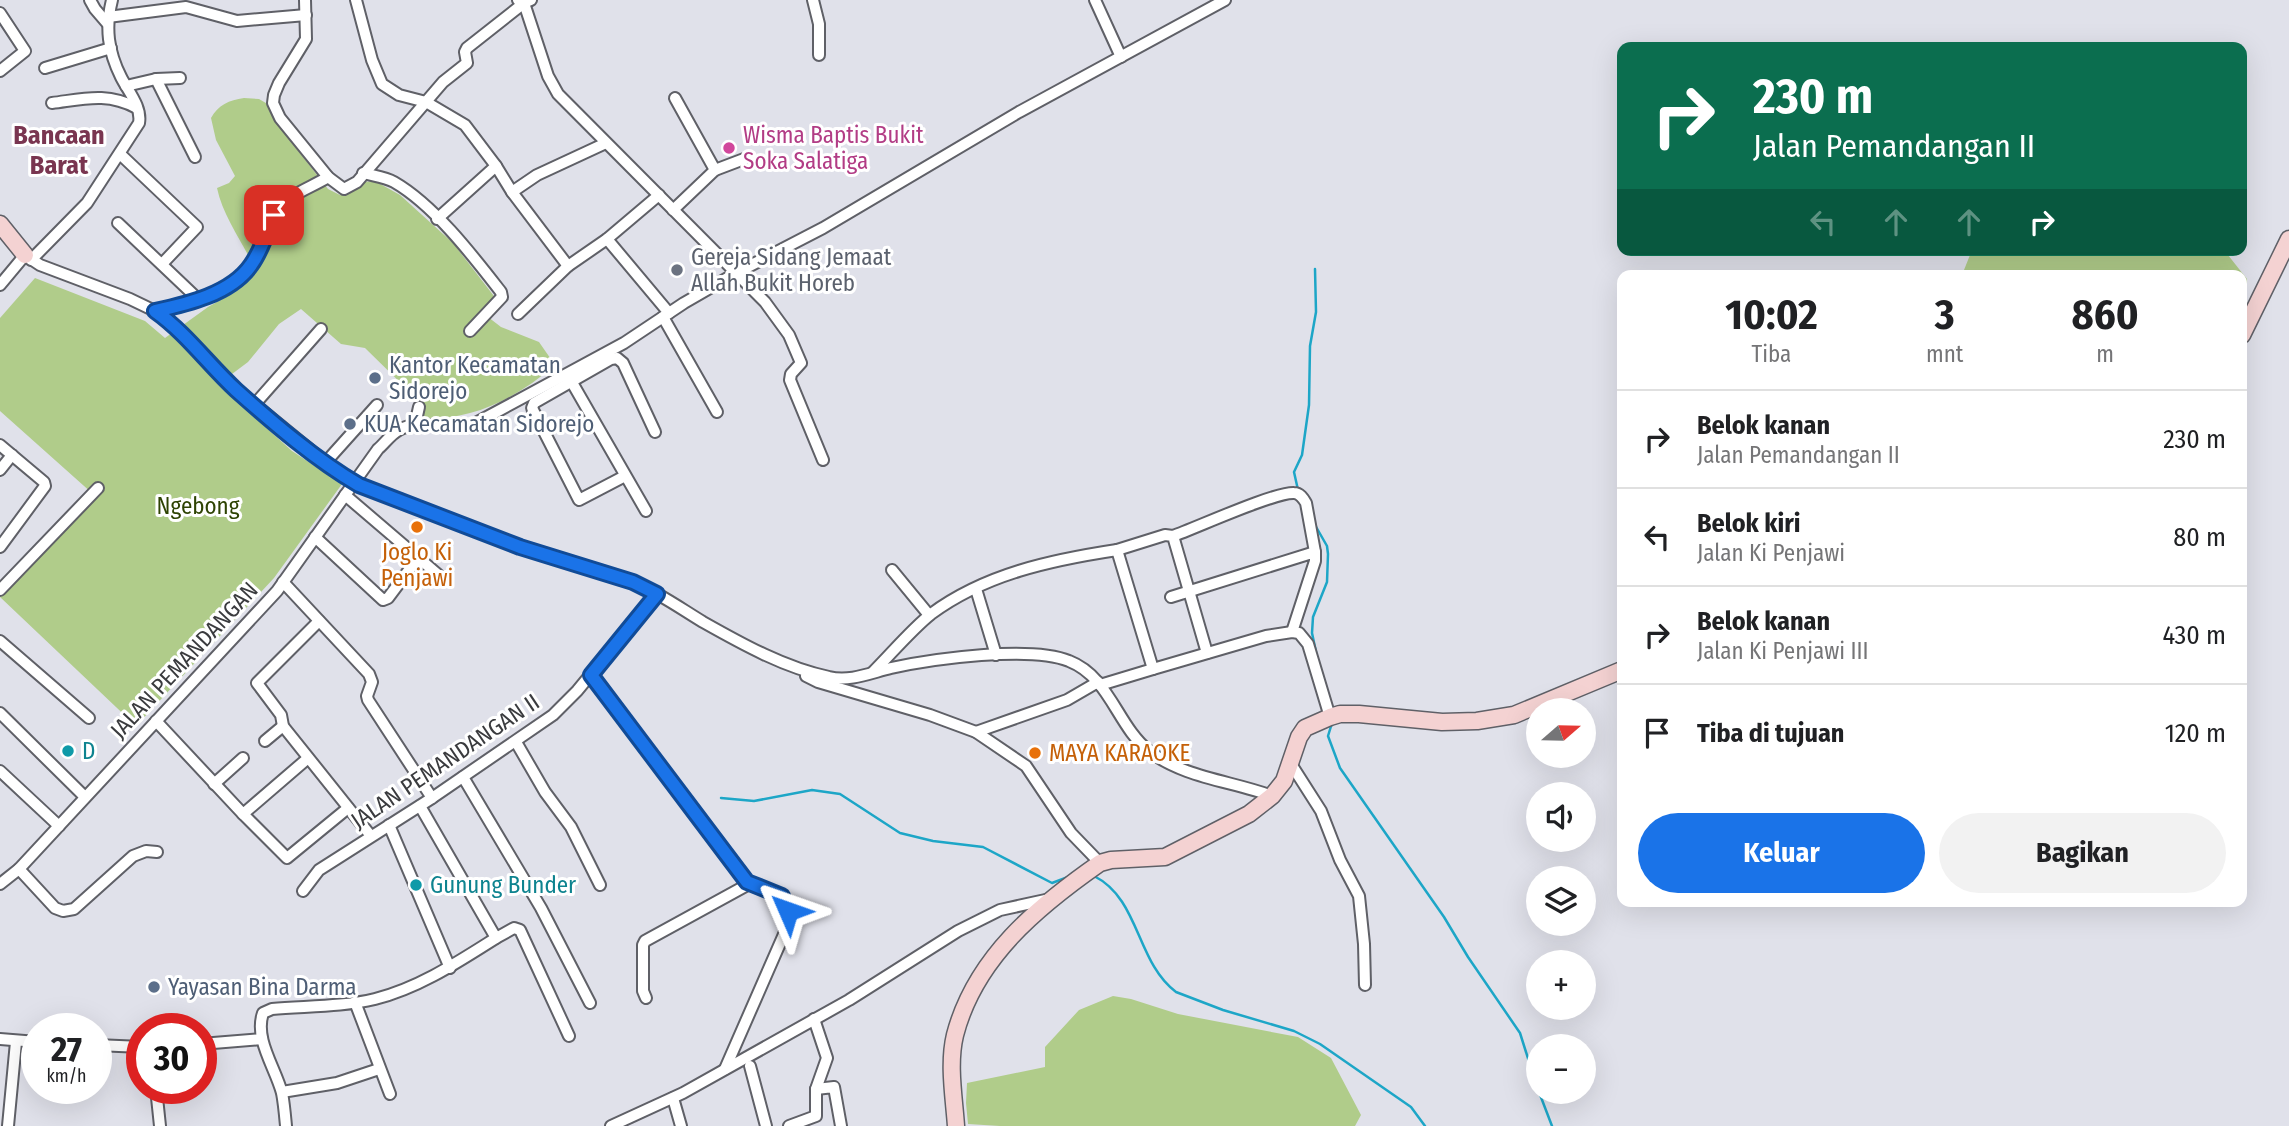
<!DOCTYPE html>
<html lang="id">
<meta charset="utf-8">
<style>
:root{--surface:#fff;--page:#f2f2f2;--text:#202124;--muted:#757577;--line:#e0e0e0;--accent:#1a73e8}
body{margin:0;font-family:"Fira Sans Condensed",sans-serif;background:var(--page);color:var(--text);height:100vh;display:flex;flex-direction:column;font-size:26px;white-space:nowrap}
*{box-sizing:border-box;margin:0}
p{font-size:23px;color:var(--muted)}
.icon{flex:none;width:38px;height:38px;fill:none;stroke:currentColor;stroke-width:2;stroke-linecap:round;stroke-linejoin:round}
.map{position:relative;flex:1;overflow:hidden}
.details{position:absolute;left:1617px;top:270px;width:630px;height:637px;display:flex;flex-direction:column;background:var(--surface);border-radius:14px;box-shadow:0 7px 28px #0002}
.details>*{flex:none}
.guide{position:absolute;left:1617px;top:42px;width:630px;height:214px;border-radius:14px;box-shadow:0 7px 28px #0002;background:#0b6e4f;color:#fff;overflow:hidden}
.needle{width:46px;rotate:70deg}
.tools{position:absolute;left:1526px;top:698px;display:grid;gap:14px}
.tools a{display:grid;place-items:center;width:70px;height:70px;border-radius:50%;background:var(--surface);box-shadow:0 7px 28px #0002;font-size:35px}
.speed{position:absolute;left:21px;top:1013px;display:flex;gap:14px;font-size:35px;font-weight:700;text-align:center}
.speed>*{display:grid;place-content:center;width:91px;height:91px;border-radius:50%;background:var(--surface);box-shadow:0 7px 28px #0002;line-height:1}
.speed small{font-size:18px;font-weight:400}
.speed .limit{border:10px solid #d22;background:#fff;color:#111}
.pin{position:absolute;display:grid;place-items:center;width:60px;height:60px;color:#fff;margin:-30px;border-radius:14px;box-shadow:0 4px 10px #0006}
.me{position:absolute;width:77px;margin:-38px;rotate:313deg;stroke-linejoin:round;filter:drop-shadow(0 0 5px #0008)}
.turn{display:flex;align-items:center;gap:24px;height:147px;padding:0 21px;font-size:32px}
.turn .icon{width:91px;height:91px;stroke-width:2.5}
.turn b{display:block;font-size:49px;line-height:60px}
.lanes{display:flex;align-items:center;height:66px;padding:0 21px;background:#0003;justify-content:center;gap:35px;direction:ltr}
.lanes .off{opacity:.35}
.eta{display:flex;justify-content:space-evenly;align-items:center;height:119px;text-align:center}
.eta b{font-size:42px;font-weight:700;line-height:49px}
.cta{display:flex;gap:14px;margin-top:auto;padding:14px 21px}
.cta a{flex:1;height:80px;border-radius:42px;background:var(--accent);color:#fff;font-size:28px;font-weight:700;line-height:80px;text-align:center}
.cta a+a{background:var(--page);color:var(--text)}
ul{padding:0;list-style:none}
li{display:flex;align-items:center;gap:21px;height:98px;padding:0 21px;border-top:2px solid var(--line)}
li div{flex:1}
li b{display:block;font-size:26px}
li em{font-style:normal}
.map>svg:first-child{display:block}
.green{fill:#b0cc8a}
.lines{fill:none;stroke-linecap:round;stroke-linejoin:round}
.stream{stroke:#1da6c7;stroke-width:2.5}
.street-casing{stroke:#5f6067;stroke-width:14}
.secondary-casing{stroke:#5f6067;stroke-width:19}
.street{stroke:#fff;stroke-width:10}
.secondary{stroke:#f4d2d2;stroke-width:16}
.route-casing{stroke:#114b97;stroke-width:18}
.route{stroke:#1a73e8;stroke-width:12}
.hotel-dot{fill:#d1479c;stroke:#fff;stroke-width:2.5}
.worship-dot{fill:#6b7280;stroke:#fff;stroke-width:2.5}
.service-dot{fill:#5c6f8a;stroke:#fff;stroke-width:2.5}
.food-dot{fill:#e8710a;stroke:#fff;stroke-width:2.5}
.culture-dot{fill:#0f9aa8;stroke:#fff;stroke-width:2.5}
.labels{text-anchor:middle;stroke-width:6;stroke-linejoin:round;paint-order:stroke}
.hotel-label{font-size:23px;fill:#b23c85;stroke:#fff;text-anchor:start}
.worship-label{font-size:23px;fill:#5b616d;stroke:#fff;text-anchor:start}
.service-label{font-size:23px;fill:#4e5e75;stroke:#fff;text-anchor:start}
.park-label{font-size:23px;fill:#2e4303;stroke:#fff}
.food-label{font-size:23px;fill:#c56008;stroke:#fff}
.street-label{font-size:23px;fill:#3a3b3e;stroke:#fff}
.culture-label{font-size:23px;fill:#0d838f;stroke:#fff;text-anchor:start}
.quarter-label{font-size:26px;font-weight:bold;fill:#793550;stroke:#fff}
</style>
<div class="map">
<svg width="2289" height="1126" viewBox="0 0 2289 1126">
<rect width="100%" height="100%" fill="#e0e1ea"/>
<g class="green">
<path d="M244,98l15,1 12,7 4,15 53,68 12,6h7l17,-13 11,-1 25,14 53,48 44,57 -9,17 13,10 38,15 16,23c-38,33 -81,55 -132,54l-6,-5 -1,-16 -51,-50 -24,-4 -40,-35 -22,15 -31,38 -16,12 -9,15 69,62 50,33 -68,94 -138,148 -136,-129 93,-103 -93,-83v-93l35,-40 110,43 20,17 43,-31 25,-14 22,-24c-12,-27 -32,-52 -38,-81l12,-5 6,-7 -19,-36 -5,-22c7,-13 18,-18 33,-20z"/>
<path d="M1972,250h252l23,29 -2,24 -3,6v-34h-280z"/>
<path d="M1113,996l18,3 47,15 120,23 33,21 30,57 -6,11h-355l-32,-2 -2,-21 1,-20 78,-16v-20l34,-37z"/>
</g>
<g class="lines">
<g class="stream">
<path d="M1298,490l-4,-18 8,-17 7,-50 1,-59 6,-34 -1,-43"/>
<path d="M1315,525l12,21 1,8 -1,28 -14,35 -1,16 4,19"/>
<path d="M1332,723l-4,13 12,32 104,149 24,40 52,76 18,57"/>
<path d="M721,798l33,3 58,-11 28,4 60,39 33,8 50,6 69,36 16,-6"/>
<path d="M1094,876c46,23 42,86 82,116l47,18 71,21 26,13 91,63 14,19"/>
<path d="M1539,1092l13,34"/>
</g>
<defs>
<g id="street">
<path d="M90,0l5,9 12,14"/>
<path d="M305,0l1,39 -27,44 -5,12 -1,8 7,15 48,59 16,12 13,-7 86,-100 24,-19 -2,-11 2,-4 57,-45 7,-3"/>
<path d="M356,0l16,60 10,24 17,11 27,7 39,23 31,41 -59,53"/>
<path d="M518,0l6,3 24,73 10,18 207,208 24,33 12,28 -10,11 -1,6 33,80"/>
<path d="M813,0l6,24v31"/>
<path d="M1095,0l26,57"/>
<path d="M0,13l25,38 -25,20"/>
<path d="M108,17l78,-10 51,14 69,-6"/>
<path d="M45,68l66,-20"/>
<path d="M156,79l24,-1"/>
<path d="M126,86l30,-7 39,78"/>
<path d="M52,103c32,-4 55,-11 85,5"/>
<path d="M120,154l77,73 -35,37"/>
<path d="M496,166l16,26 56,74 39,-27 52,-44"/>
<path d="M715,170l29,-11"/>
<path d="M363,173c11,3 22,4 31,9 40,23 79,74 107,110l1,5 -32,34"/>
<path d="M512,192l25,-17 69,-32"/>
<path d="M673,210l42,-40 -40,-72"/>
<path d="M118,223l81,77"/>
<path d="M607,239l62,74"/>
<path d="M31,260l56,-57 52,-80c3,-16 -11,-32 -18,-46 -13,-26 -16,-49 -9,-77"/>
<path d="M0,285l25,-30 15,10 90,34 25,12 23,19 58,59 100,82 23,15c61,23 122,48 184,69 29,11 62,15 91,27 25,11 46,26 69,40 39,22 82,46 126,55 21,5 41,-4 62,-9 41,-9 140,-23 178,-7 41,16 48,65 80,90 35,27 83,30 123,45"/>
<path d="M155,311c36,-8 85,-20 102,-56 7,-15 12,-38 24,-50 12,-12 33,-19 47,-28"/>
<path d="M518,314l50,-48"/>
<path d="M663,317l54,95"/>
<path d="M570,379l76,132"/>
<path d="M254,405l67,-76"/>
<path d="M415,425l4,-18"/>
<path d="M0,445l44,37 1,4 -45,61"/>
<path d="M325,463l52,-58"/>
<path d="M0,470l12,-15"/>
<path d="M625,476l-46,24 -47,-92 2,-5 77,-44 6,-1 6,5 32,69"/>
<path d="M345,495l97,83"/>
<path d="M1173,536c23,-8 101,-44 121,-43 6,0 9,5 12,10l9,49"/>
<path d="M315,537l68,63 5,-2 30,-40"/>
<path d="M1117,550l48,-15 8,1 34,117"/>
<path d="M892,570l37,45"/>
<path d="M283,582l86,92 3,8 -5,14 1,4 64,98"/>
<path d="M976,589l20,66"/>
<path d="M0,590l98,-102"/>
<path d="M1171,597l144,-45v9l-23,71"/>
<path d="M319,621l-62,62 24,32 2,11 88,110"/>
<path d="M0,641l89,77"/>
<path d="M1153,669l113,-33 26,-4 7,1 9,11 22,73"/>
<path d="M873,672c18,-18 39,-43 58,-58 54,-40 120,-54 186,-64l36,119 -53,16"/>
<path d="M591,675l156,207c21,16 53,4 38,50l-60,137"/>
<path d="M806,676l12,6 112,33 46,17 50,34 45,67 29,30"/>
<path d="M0,713l85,84"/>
<path d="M156,721l87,93 64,-55"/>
<path d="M976,732l91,-32 31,-18"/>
<path d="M265,741l18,-15"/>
<path d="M516,742l29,50 26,35 29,58"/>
<path d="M1291,764l30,47 19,49 19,36 5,48 1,41"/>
<path d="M0,771l59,55"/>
<path d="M463,777l78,131 49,95"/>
<path d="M214,784l29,-26"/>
<path d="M420,806l76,132 18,-10 6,2 49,106"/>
<path d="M243,814l44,44 61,-50"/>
<path d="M389,825l61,143"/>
<path d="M19,869l36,39 8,3 11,-2 59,-53 13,-5 11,1"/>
<path d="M0,884l19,-15 258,-278 101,-142c7,-6 13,-15 21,-19 21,-12 50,1 75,-6l150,-81 60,-40 52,-30 87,-45 196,-116 206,-112"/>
<path d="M303,891l16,-21 113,-72 121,-83 24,-24 80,-97"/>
<path d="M646,998l-3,-7v-46l2,-4 104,-57"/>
<path d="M355,1002l35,92"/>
<path d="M0,1039l37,3"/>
<path d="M201,1044l61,-5"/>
<path d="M96,1045l46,2"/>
<path d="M750,1066l16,60"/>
<path d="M156,1088l4,38"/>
<path d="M816,1089l18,-2 7,39"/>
<path d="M282,1092l55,-9 42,-14"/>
<path d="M673,1098l8,28"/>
<path d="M8,1126l8,-84"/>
<path d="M286,1126c-1,-11 -2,-23 -4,-33 -7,-26 -28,-54 -19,-80l9,-4c33,-3 70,-2 103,-10 44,-11 83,-37 121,-61"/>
<path d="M611,1126l72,-33 166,-93 109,-69 42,-21 50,-11"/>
<path d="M789,1126l27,-10v-27l11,-31 -13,-39"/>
</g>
<g id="secondary">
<path d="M0,224l25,31"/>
<path d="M2242,335l47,-96"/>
<path d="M956,1126c-2,-29 -8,-62 -1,-91 20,-77 82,-128 145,-172l11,-3 54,-3 84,-43 23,-18 12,-15 15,-44 6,-9 25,-11 10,-3h19l83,8 35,-1 37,-6 108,-45"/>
</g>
</defs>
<use href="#street" class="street-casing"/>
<use href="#secondary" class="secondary-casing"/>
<use href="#street" class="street"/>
<use href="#secondary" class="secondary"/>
</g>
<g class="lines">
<defs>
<path id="route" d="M274,215c-7,16 -12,35 -23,50 -20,29 -64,39 -96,46 31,22 53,53 81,79 37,33 80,70 123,95l161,62 113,35 24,12 -66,81 156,207 35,14 6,15"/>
</defs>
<use href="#route" class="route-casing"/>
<use href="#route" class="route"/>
</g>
<circle class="hotel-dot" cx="729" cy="148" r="7"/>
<circle class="worship-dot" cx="677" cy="270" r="7"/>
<g class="service-dot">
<circle cx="375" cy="378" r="7"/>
<circle cx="350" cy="424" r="7"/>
<circle cx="154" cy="987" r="7"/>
</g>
<g class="food-dot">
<circle cx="417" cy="527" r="7"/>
<circle cx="1035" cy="753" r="7"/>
</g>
<g class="culture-dot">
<circle cx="68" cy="751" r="7"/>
<circle cx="416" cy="885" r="7"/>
</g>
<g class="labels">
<g class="hotel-label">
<text x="743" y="143">Wisma Baptis Bukit<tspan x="743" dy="26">Soka Salatiga</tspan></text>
</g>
<g class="worship-label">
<text x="691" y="265">Gereja Sidang Jemaat<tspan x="691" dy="26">Allah Bukit Horeb</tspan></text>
</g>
<g class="service-label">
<text x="389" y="373">Kantor Kecamatan<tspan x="389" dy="26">Sidorejo</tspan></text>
<text x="364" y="432">KUA Kecamatan Sidorejo</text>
<text x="168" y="995">Yayasan Bina Darma</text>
</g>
<g class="park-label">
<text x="198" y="514">Ngebong</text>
</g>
<g class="food-label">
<text x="417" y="560">Joglo Ki<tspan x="417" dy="26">Penjawi</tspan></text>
<text x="1049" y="761" text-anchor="start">MAYA KARAOKE</text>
</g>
<g class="street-label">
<text transform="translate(184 660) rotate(-47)" y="8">JALAN PEMANDANGAN</text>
<text transform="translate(445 761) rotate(-34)" y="8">JALAN PEMANDANGAN II</text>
</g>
<g class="culture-label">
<text x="82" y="759">D</text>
<text x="430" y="893">Gunung Bunder</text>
</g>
<g class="quarter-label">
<text x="59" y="144">Bancaan<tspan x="59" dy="30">Barat</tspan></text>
</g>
</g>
</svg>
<div class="tools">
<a><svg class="needle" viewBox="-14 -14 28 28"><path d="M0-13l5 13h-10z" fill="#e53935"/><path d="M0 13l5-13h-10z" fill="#757577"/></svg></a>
<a><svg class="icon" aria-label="sound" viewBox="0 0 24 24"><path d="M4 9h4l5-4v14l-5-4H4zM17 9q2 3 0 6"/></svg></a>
<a><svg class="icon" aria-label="layers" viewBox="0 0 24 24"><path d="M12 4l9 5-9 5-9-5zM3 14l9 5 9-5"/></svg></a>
<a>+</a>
<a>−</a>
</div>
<div class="speed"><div>27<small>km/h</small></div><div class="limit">30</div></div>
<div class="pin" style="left:274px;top:215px;background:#d93025"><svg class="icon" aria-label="arrive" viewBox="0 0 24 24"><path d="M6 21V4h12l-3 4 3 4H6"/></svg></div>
<svg class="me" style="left:788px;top:911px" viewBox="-20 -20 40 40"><path d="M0-17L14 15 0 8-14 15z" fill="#1a73e8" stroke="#fff" stroke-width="4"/></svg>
<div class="guide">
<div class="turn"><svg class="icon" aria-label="right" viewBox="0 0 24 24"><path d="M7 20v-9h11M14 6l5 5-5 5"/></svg><div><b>230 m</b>Jalan Pemandangan II</div></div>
<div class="lanes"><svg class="icon off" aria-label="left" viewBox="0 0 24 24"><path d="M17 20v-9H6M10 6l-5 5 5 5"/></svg><svg class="icon off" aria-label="ahead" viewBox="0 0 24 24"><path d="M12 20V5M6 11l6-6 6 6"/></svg><svg class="icon off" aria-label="ahead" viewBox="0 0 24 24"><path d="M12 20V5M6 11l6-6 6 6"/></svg><svg class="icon" aria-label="right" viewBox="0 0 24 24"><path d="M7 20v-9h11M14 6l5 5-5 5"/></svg></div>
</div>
<section class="details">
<div class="eta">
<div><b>10:02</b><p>Tiba</p></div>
<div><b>3</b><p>mnt</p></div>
<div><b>860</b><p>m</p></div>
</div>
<ul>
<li><svg class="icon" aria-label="right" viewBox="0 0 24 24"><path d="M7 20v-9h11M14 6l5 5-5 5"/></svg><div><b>Belok kanan</b><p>Jalan Pemandangan II</p></div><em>230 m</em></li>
<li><svg class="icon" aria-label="left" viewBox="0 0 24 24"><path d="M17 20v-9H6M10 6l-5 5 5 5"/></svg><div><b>Belok kiri</b><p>Jalan Ki Penjawi</p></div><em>80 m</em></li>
<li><svg class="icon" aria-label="right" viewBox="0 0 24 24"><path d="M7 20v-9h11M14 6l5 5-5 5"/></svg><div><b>Belok kanan</b><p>Jalan Ki Penjawi III</p></div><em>430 m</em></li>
<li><svg class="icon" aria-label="arrive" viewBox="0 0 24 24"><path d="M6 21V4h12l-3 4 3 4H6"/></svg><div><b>Tiba di tujuan</b></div><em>120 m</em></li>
</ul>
<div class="cta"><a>Keluar</a><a>Bagikan</a></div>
</section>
</div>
